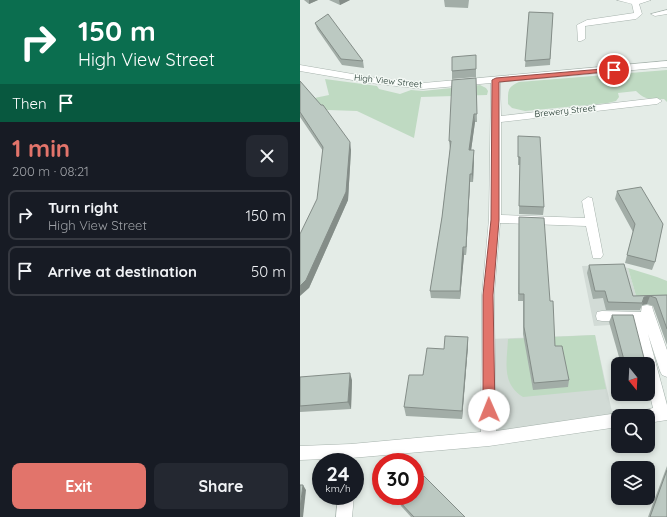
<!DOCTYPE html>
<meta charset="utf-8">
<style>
:root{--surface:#171b24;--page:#242831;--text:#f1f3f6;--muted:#9ea1a6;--line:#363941;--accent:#e2746b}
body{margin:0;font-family:Quicksand,sans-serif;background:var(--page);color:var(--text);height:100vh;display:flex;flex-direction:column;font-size:15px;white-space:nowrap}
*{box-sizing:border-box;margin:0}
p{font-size:13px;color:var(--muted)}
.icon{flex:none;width:22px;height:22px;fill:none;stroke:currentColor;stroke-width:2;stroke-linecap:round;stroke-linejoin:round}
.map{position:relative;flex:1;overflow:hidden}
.sheet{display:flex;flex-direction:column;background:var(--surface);width:300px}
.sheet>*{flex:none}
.banner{background:#0b6e4f;color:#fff;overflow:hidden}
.needle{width:26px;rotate:162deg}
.buttons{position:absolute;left:311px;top:357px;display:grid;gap:8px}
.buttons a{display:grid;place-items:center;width:44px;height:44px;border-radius:8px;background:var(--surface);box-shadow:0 2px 6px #0003;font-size:20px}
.speed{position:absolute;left:12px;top:453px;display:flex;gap:8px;font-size:20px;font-weight:700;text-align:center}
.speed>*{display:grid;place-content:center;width:52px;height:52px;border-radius:50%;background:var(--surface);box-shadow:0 2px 6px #0003;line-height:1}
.speed small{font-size:10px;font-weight:400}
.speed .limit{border:6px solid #d22;background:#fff;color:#111}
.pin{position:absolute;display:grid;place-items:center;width:34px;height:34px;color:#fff;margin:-17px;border:2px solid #fff;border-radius:50%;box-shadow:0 1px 4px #0007}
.me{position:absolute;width:44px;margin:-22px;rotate:359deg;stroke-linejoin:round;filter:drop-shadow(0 0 3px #0008)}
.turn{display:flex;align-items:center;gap:14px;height:84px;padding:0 12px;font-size:18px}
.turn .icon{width:52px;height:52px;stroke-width:2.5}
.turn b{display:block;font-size:28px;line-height:34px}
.then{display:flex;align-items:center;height:38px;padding:0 12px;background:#0003;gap:8px;font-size:15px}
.round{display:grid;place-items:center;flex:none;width:42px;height:42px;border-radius:8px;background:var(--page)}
.headline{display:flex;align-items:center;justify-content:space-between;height:68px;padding:0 12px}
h1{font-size:24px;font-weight:700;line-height:30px;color:var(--accent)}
.button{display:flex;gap:8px;margin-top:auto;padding:8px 12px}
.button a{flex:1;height:46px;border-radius:8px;background:var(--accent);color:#fff;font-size:16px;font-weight:700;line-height:46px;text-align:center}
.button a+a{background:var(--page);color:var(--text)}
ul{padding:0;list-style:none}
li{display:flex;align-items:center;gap:12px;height:50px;margin:0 8px 6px;padding:0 4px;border:2px solid var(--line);border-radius:8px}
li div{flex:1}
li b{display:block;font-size:15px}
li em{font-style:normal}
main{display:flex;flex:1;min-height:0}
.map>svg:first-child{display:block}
.built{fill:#d2dbd6}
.green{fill:#bfdac2}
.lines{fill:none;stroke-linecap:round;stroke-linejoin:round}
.minor-casing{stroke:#a7b3ad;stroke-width:1}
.minor{fill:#fff;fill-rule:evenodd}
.wall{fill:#a2ada7}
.shaded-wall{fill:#848d88}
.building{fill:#bcc9c2;stroke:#848d88}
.route{fill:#e2746b;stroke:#934b46}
.labels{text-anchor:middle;stroke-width:3;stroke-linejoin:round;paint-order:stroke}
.far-street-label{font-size:9px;fill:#253b32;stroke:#f4f9f5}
</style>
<main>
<section class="sheet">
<div class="banner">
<div class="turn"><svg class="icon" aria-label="right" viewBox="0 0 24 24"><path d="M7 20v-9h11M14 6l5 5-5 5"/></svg><div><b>150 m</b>High View Street</div></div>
<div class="then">Then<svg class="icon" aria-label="arrive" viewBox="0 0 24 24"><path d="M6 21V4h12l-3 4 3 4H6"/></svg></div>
</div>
<div class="headline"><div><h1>1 min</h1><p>200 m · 08:21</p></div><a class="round"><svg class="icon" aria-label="close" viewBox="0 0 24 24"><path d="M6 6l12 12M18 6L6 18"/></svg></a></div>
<ul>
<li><svg class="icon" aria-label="right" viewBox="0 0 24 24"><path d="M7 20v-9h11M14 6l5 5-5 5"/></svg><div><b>Turn right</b><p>High View Street</p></div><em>150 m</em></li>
<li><svg class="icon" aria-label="arrive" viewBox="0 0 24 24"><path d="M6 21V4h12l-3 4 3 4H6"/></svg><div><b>Arrive at destination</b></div><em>50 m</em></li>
</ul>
<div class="button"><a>Exit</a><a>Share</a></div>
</section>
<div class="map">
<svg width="367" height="517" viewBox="0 0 367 517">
<rect width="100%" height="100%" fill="#e4ece7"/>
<g class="built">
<path d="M316,265l12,3 39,134v11l-13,2 -6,-28v-23l-38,-39 -16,1 -12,-60z"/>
<path d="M295,335l19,86 -125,18 -1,-100z"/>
</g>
<g class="green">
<path d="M367,70v32l-3,-3c-12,1 -19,1 -28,-8l-18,2 1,4 -3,4 -8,2 -83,8 -13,-3 -4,-4c0,-13 -1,-17 11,-22z"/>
<path d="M25,79l52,7 2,3 21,5 11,-4 12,1 57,-6 6,3 2,3 -1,4 -66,2 -7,41 -57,-27 -57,-2v-8l29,-6z"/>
<path d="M328,268l29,9 10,4v16l-30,2z"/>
<path d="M295,335l11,54 -83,8c-22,-13 -16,-36 -15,-58z"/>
</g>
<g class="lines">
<defs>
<g id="minor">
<path d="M317,0h34l-12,4 3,10 -6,5 -51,7v13l-4,2h-3l-1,-16 10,-5 47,-7 -2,-9z"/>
<path d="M367,10v4l-12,2 -4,-2z"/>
<path d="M367,61v6l-167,15 1,34 156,-18 5,3 -5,3 -156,18v93l84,3 -3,-17 6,-4 4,1 11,57 -2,3h-8l-7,-32 -86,-3 -6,72 2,136 122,-18 6,3h-6v11l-129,19 -138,12 -51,2v-14l51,-2 130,-12 1,-137 7,-76 2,-136 -68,6 -53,-6 -70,-12v-6l70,12 53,6z"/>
<path d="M347,305l5,1 1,4 14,40v27l-5,-2 -2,-4 -12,-37 19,71v15l-19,3v-7h-9l2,-5 12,-3 -5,-21v-23h-6l-10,-43h-30l-5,-1 -1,-4 1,-4 5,-1 39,1 1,-6z"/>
<path d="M38,496h16l-2,21h-16z"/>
</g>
</defs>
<use href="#minor" class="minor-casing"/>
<use href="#minor" class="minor"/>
</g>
<g class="wall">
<path d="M4,0h14l-9,4z"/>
<path d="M29,0h21l-10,5z"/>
<path d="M144,0h25l-1,8 -23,-1z"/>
<path d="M229,12l24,1 -3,52 -25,2z"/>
<path d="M15,23l48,38 1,7 -22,-3 -25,-36z"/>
<path d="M176,55v22l-24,2v-8z"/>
<path d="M176,78l1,44h-2l-4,28h3v8l-1,24h-3l-4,73h-2l-4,44 -29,-1 -1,-7 12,-74 8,-68 -1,-8z"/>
<path d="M0,81l51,69 -3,50 -39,88 14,-137 -23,-34z"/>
<path d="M218,136l26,71 -1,8 -24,-1 1,-49h-2z"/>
<path d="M317,191l46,33 -8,38 -3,8 -27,-7 8,-31 -18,-33z"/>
<path d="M219,217l31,84 5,45 14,34 -1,7 -35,3 -10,-56v-33h-5z"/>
<path d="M289,265l44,31 34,-1v50l-14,-39 -6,-2 -5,1 -2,5h-34l-3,-12 -10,1 -6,-26z"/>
<path d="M312,315l32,43 -3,6h-20l-12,-42z"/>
<path d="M168,337v9l-6,73 -56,-3 -2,-9 19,-32 21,-26z"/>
<path d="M0,377l52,3 -1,29 -51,3z"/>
<path d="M367,466v51h-19z"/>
<path d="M99,501l66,16h-54l-10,-11z"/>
</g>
<g class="shaded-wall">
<path d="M9,0h9l-9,4z"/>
<path d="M39,0h11l-10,5z"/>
<path d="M174,114l1,8 -5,36 -1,-8z"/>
<path d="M50,142l1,8 -3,50 -39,88 -9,8v-10z"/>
<path d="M174,150v8l-1,24 -1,-8z"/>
<path d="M170,174v8l-4,73v-8z"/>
<path d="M163,247l1,8 -4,44v-8z"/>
<path d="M350,296l-3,8 -5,1 2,-8z"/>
<path d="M168,337v9l-6,73v-8z"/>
<path d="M50,373l2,7 -1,29 -3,-7z"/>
<path d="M3,485l3,5 -3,27h-3v-9z"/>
</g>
<g class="building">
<path d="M229,12l24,1 -3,46 -25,2z"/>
<path d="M28,14l35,47 -22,-2 -26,-36z"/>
<path d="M176,55v14l-24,2v-14z"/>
<path d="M176,78l1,36h-3l-5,36h5l-2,24h-2l-4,73h-3l-3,44h-30l12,-74 9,-76h-2l3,-61z"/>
<path d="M0,81l21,24h2l27,37 -4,50 -40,88 -6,6v-52l17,-35 6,-52 -23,-35z"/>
<path d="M218,136l22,1 4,70 -25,-1 1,-49h-2z"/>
<path d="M341,187l22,37 -8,38 -28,-7 8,-31 -18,-33z"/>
<path d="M219,217l25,1 6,83h3l2,45h7l7,34 -35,3 -10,-56v-33h-5z"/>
<path d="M324,264l9,32 34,-1v34l-11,-31 -6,-2 -6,1 -2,6 -34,-1 -3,-11h-10l-6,-26z"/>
<path d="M312,315h21l11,43 -20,2z"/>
<path d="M145,336l23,1 -6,74 -58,-4 5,-32h14l4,-27 17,1z"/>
<path d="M50,373l-2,29 -48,4v-29z"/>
<path d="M367,470v47h-17z"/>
<path d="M124,476l41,41h-51l-15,-16 5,-5h11v-11z"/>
<path d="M0,485h3l-3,23z"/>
</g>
<path class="route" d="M314,68l3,2 -1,1 -117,11v138l-6,75 2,115 -2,4 -4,1 -4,-1 -2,-4v-115l8,-75 1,-140 4,-2z"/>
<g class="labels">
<g class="far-street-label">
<text transform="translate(88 81) rotate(6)" y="3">High View Street</text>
<text transform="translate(265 111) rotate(-6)" y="3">Brewery Street</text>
</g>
</g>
</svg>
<div class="buttons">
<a><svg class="needle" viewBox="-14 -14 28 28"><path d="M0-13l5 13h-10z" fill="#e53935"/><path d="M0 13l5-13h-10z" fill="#9ea1a6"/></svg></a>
<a><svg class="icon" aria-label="search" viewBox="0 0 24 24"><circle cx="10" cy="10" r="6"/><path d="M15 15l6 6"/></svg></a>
<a><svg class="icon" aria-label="layers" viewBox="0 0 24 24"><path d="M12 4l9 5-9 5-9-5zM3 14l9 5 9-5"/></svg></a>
</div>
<div class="speed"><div>24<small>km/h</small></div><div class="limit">30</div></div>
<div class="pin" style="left:314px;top:70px;background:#d93025"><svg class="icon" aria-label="arrive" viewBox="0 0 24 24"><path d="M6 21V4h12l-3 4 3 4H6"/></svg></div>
<svg class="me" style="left:189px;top:410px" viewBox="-20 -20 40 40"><circle r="19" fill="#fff"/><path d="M0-13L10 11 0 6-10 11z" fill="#e2746b"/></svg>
</div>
</main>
